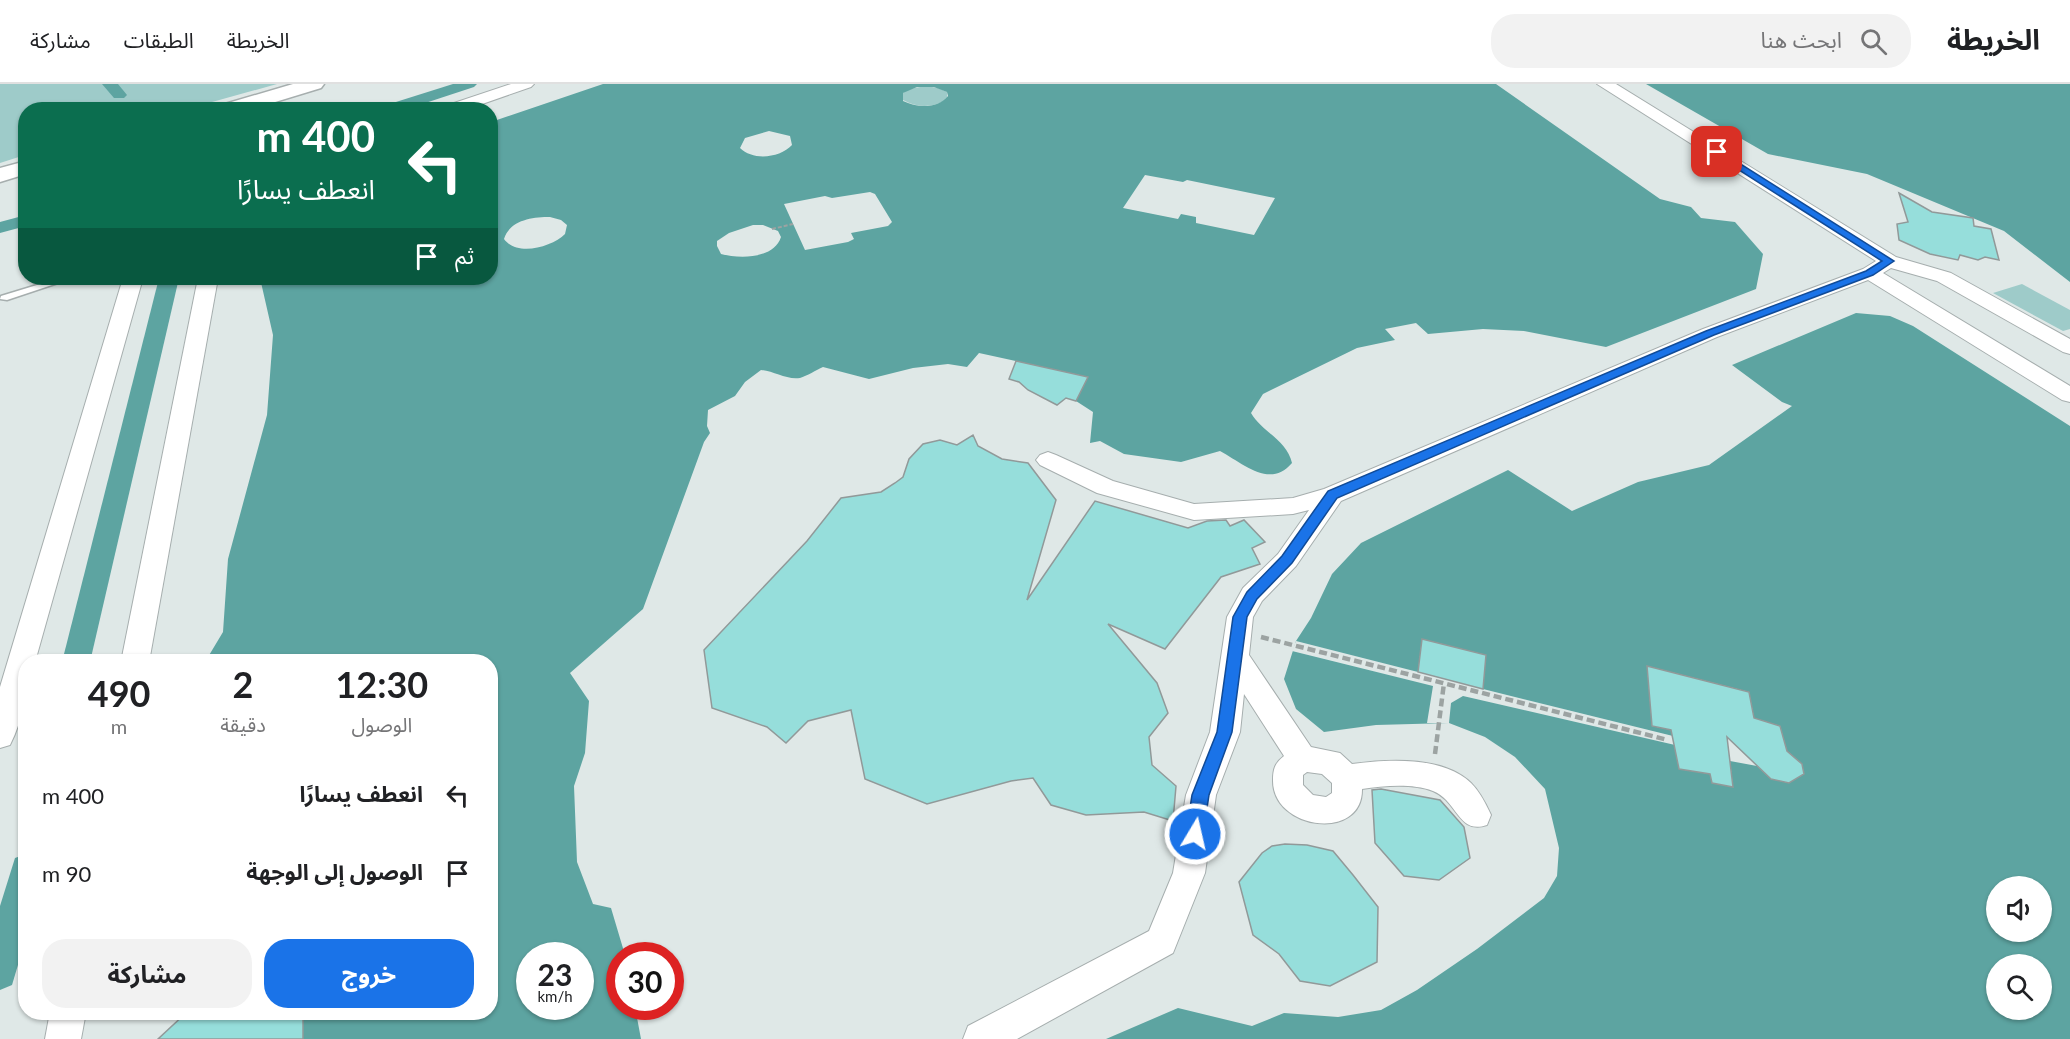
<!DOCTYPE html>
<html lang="ar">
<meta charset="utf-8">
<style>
:root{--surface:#fff;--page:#f2f2f2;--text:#202124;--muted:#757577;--line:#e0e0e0;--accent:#1a73e8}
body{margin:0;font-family:Lato,"Noto Sans Arabic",sans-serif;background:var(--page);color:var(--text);direction:rtl;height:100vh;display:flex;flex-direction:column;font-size:22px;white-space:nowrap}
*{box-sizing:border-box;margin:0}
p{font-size:20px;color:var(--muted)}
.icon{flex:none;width:33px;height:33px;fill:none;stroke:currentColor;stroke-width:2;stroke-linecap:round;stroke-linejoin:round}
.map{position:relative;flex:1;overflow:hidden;direction:ltr}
.drawer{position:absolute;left:18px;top:570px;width:480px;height:366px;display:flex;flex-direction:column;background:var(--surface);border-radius:24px;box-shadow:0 2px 4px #0004;direction:rtl}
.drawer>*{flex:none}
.banner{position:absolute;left:18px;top:18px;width:480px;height:183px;border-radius:24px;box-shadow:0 2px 4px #0004;direction:rtl;background:#0b6e4f;color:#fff;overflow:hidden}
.buttons{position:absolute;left:1986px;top:792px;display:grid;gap:12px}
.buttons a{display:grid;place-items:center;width:66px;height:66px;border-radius:50%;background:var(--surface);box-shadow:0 2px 4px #0004;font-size:30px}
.speed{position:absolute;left:516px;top:858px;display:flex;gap:12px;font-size:30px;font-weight:700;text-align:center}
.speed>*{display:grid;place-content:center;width:78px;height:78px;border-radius:50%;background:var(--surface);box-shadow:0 2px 4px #0004;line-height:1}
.speed small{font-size:15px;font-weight:400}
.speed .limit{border:9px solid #d22;background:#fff;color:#111}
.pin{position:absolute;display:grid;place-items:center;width:51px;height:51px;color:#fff;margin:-26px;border-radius:12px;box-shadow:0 3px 9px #0006}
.me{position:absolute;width:66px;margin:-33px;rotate:9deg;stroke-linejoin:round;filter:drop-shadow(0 0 4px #0008)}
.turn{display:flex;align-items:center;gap:21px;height:126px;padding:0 24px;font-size:27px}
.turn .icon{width:78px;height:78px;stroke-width:2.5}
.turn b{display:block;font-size:42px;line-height:51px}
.then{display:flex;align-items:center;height:57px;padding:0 24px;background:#0003;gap:12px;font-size:22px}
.eta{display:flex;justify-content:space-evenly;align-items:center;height:102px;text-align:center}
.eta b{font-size:36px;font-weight:700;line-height:42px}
.primary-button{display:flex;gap:12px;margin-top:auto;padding:12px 24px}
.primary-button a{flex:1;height:69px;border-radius:24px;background:var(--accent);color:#fff;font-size:24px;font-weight:700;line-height:69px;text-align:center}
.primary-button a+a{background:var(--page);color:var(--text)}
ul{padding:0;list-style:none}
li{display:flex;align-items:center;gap:18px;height:78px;padding:0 24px}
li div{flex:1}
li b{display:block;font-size:22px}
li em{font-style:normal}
header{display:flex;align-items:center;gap:36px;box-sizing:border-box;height:84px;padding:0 30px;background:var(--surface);border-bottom:2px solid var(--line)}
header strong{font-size:28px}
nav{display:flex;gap:33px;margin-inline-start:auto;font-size:21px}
.search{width:420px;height:54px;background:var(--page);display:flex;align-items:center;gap:15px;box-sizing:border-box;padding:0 21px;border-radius:24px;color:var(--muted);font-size:22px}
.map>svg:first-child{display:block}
.green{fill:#9ecbc9}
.water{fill:#5da4a1;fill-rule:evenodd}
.pier{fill:#dfe8e7}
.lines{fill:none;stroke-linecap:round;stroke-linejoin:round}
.canal{fill:#5da4a1;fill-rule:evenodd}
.building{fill:#96dedb;stroke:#919999;stroke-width:1.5}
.lane-casing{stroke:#a6aeae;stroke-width:3}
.street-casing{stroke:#a6aeae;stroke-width:2}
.secondary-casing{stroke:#a6aeae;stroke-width:3}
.path-far1{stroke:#9ca3a2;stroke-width:2;stroke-dasharray:4 2;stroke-linecap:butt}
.path{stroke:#9ca3a2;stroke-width:4.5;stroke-dasharray:8 4;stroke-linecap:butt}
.lane{fill:#fff;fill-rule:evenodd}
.street{fill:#fff;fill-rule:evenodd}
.secondary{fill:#fff;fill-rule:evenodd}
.route{fill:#1a73e8;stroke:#114b97;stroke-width:1.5}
</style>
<header>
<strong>الخريطة</strong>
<div class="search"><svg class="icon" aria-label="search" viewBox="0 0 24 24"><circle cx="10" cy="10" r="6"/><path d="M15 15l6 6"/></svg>ابحث هنا</div>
<nav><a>الخريطة</a><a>الطبقات</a><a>مشاركة</a></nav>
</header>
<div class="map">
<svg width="2070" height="955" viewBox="0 0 2070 955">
<rect width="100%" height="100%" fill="#dfe8e7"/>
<g class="green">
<path d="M0,0h277l-90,25 -161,1 -1,45 -25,8z"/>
<path d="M926,2l12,2 9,4v7c-13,9 -30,9 -44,1v-7l6,-4z"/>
<path d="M2022,200l48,26v19l-7,2 -70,-38z"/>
</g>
<g class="water">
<path d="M603,0h893l164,115 31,8 10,11 34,4 28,32 -7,35 -150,58 -82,-16 -41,-2 -55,5 -12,-11 -31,6 10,11 -38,8 -94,46 -12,19c11,19 36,27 41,50 -22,26 -48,1 -72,-12l-39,11 -57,-8 -24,-13 -10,2 3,-31 -17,-11 12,-24 -109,-24 -12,14 -19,-3 -35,4 -44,11 -46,-12c-7,3 -16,9 -23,11 -14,2 -26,-7 -39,-8l-16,12 -10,14 -27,14 -1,16 3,7 -6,9 -61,167 -73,64 19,28 -4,52 -11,33 3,76 16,42 18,4 14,47 -5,1v50l15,1 6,32h-338v-26l187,-1v-350h-285l18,-30 5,-73 39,-144 6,-80 -13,-57h230l1,-156zM917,3h17l13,5 1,4c-10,13 -31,12 -45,5v-8zM769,47l21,5 2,9c-12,13 -39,16 -52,3l5,-10zM1145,91l38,7 4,-2 88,18 -21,37 -58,-12v-6l-15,-3 -3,5 -55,-11zM870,108l5,2 17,28 -4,4 -37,7 3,6 -6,3 -43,8 -21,-46 41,-8 7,2zM550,133l11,3 6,5 -2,9c-13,13 -48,23 -61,5 6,-19 28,-22 46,-22zM753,141h10l15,6 3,6c-7,22 -41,22 -60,17l-4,-8v-5l12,-8zM530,872h50v50h-50z"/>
<path d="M1646,0h424v198l-66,-51 -137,-57 -99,-20z"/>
<path d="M1856,229l34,3 23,10 157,100v613h-964l72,-31 74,18 32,-13 54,4 43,-7 36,-20 60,-41 67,-51 13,-22 2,-28 -14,-59 -30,-32 -30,-20 -36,-14 -73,2 -52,7 -28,-23 -12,-30 12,-38 15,-23 21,-44 29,-31 147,-73 64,41 66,-29 71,-17 83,-59 -10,-4 -50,-37zM1996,802h46v46h-46zM1996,880h46v46h-46z"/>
</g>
<path class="pier" d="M1422,555l61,50 190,47 -1,-6 -20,-4 -5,-60 102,26 5,26 26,8 7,25 15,13 2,10 -15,9 -18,-4 -14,-13 -27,-5 3,26 -21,-4 -2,-9 -31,-5 -4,-24 -212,-49 -12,7 -2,20h-22l6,-37 -141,-35 4,-10 122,31z"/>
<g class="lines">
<g class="canal">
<path d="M102,0h16l9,11 -3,3h-10z"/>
<path d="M453,0h24l-3,3 -70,23h-26l2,-3z"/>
<path d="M26,131v11l-26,7v-11z"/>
<path d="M159,194h20l-89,384h-28z"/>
<path d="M26,770v84l-14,47 -12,5v-84l15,-48z"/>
</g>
</g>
<g class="building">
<path d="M1899,109l33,19 41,6 1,8 17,3 8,31 -14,-3 -7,3 -18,-5 -2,5 -28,-6 -31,-14 -2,-16 11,-2z"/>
<path d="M1016,277l72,16 -12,24 -10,-3 -9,7 -29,-15 -9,-8 -10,-3z"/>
<path d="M973,351l5,11 24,13 26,4 28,37 -29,100 68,-99 93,27 19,-7 19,-1 4,6 14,-6 21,22 -13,6 8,16 -39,13 -56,72 -57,-25 49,59 11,30 -19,24 3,28 24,21 -3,35 -29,-9 -58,3 -35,-10 -18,-27 -22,3 -84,23 -62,-25 -14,-69 -43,11 -22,22 -19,-16 -55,-19 -8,-58 103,-109 34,-43 40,-6 14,-9 8,-6 6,-18 14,-15 17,-4 17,5z"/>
<path d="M1422,555l64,16 -3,34 -65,-17z"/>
<path d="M1647,582l102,26 5,26 26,8 7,25 15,13 2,10 -15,9 -18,-4 -44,-42 6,50 -21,-4 -2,-9 -31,-5 -8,-39 -19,-4z"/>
<path d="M1381,705l59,11 24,27 6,31 -31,22 -35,-4 -29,-33 -3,-53z"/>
<path d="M1285,760l22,1 26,6 20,24 25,32 -1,55 -47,24 -30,-5 -21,-27 -26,-19 -14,-53 23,-29 10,-7z"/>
<path d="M187,928h116v27h-145z"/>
</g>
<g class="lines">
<defs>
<path id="lane" d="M60,194h13l-66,22 -7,-1 1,-3z"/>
<g id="street">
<path d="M511,0h23l-3,3 -66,23h-25l2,-3z"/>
<path d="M1597,0h19l280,173 55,16 119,66v15l-7,-2 -126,-71 -46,-13 -8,5 187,113v16l-8,-2 -194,-120 -151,57 -376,164 -45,65 -34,35 -9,16 -4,38 62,92 29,6 12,11c36,-5 91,-8 119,19 9,9 15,21 20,32l-4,10c-29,10 -29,-24 -54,-34 -22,-8 -49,-5 -71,-2 1,53 -90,41 -89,-9 0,-11 2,-17 11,-24l-40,-62 -4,38 -24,63 -11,78 -32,80 -156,86h-54l5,-13 181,-95 24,-58 13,-78 24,-63 17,-115 16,-29 35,-34 31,-44 -16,4 -99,6 -97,-27 -57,-28 -4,-5 4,-5 8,-3 8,3 57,26 81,23 99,-6 31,-9 379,-160 160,-60 13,-8zM1307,688l15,2 10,9v10l-6,4 -13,-2 -10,-10v-10z"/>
<path d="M123,194h20l-108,384h-9c0,29 -2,56 -16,83l-10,3v-61z"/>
<path d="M198,194h20l-69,384h-28z"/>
<path d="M50,928h36l-5,27h-36z"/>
</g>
<g id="secondary">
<path d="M293,0h31l-3,4 -72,22h-34l3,-4z"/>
<path d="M26,77v13l-26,8v-14z"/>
</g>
</defs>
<use href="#lane" class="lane-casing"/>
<use href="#street" class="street-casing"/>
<use href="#secondary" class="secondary-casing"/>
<path class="path-far1" d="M772,145l21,-5"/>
<g class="path">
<path d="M1261,553l407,103"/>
<path d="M1435,670l9,-71"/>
</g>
<use href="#lane" class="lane"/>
<use href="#street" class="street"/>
<use href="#secondary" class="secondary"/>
</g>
<path class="route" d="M1714,67h6l174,110 -21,14 -159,60 -377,163 -45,65 -35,36 -10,18 -15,115 -23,63 -6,39 -2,5 -6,2 -6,-2 -3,-5 6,-39 25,-63 16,-115 14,-25 35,-36 46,-65 378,-160 160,-60 16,-10 -168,-107z"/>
</svg>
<div class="buttons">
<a><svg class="icon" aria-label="sound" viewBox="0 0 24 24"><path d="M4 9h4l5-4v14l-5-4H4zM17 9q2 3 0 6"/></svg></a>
<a><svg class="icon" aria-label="search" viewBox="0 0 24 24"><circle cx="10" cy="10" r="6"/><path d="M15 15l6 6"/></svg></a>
</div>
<div class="speed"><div>23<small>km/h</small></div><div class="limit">30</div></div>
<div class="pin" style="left:1717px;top:68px;background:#d93025"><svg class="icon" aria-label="arrive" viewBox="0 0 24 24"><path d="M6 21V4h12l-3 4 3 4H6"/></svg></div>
<svg class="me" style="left:1195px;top:750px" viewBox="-20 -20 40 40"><circle r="17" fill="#1a73e8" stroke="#fff" stroke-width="3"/><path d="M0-11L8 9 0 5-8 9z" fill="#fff"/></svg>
<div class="banner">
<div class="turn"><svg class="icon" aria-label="left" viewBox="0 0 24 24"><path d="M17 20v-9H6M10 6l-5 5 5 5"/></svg><div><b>400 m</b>انعطف يسارًا</div></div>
<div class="then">ثم<svg class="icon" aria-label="arrive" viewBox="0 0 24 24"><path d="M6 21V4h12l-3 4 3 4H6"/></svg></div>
</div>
<section class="drawer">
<div class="eta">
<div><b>12:30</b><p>الوصول</p></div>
<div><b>2</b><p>دقيقة</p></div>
<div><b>490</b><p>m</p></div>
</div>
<ul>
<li><svg class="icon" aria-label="left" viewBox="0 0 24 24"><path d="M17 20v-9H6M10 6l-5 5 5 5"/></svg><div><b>انعطف يسارًا</b></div><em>400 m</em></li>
<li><svg class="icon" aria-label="arrive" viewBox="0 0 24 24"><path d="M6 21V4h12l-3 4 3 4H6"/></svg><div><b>الوصول إلى الوجهة</b></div><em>90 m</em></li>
</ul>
<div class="primary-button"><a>خروج</a><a>مشاركة</a></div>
</section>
</div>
